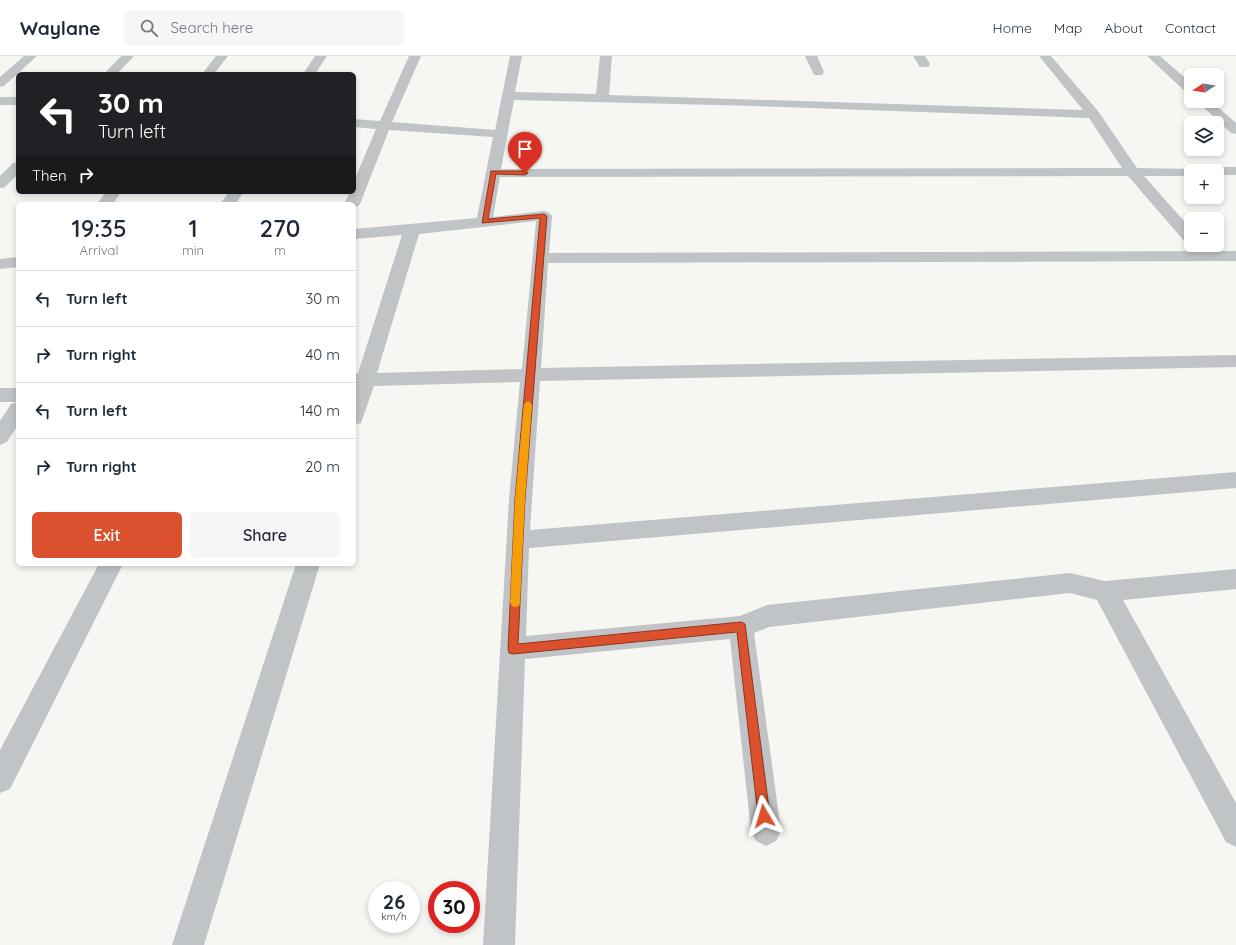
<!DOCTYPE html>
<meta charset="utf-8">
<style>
:root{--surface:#fff;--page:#f6f6f7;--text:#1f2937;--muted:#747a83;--line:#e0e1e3;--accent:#dc512d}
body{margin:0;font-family:Quicksand,sans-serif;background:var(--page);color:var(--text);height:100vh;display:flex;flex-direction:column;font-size:15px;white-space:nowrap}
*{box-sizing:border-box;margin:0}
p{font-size:13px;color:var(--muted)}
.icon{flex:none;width:22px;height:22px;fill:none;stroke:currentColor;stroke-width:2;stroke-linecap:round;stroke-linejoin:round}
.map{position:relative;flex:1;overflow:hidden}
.sheet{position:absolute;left:16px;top:146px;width:340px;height:364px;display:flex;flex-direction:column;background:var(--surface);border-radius:6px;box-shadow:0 2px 6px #0003}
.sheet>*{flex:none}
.banner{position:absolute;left:16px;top:16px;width:340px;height:122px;border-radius:6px;box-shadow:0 2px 6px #0003;background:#202124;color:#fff;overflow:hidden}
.needle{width:26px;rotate:258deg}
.buttons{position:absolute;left:1184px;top:12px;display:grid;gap:8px}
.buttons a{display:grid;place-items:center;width:40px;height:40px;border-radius:6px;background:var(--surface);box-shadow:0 2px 6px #0003;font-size:20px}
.speed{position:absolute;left:368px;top:825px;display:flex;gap:8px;font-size:20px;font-weight:700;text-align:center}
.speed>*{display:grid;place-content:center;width:52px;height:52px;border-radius:50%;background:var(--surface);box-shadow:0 2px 6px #0003;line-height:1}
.speed small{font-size:10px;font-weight:400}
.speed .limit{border:6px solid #d22;background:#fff;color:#111}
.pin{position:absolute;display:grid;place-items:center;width:34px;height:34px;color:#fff;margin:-41px -17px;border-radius:50% 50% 50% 0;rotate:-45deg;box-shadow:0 0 4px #0007}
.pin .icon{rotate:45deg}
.me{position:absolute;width:44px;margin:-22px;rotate:353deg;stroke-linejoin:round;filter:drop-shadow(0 0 3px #0008)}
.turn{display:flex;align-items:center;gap:14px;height:84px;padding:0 16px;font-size:18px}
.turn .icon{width:52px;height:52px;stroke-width:2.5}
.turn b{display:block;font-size:28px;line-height:34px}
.then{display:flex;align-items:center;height:38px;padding:0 16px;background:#0003;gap:8px;font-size:15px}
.eta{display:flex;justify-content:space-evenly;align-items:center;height:68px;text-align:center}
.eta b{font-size:24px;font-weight:600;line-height:28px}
.action{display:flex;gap:8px;margin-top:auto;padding:8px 16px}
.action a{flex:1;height:46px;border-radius:6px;background:var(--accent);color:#fff;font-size:16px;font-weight:600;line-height:46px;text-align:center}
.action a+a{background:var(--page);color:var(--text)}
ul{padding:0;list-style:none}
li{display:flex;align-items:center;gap:12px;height:56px;padding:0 16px;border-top:1px solid var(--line)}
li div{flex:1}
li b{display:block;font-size:15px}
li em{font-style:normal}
header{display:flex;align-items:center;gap:24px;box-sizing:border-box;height:56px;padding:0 20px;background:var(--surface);border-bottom:1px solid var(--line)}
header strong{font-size:19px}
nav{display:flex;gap:22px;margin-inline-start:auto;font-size:14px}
.search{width:280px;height:36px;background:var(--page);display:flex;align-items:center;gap:10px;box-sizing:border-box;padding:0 14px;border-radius:6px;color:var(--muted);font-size:15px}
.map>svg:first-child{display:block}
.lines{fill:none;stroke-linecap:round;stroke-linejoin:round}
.minor{fill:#c0c4c7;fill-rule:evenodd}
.route{fill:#dc512d;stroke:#8f351d}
.slow{fill:#f59e0b}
</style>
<header>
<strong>Waylane</strong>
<div class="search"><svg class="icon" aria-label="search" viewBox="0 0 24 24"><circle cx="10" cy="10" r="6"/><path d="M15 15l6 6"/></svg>Search here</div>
<nav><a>Home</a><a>Map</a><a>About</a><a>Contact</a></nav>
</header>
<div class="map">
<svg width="1236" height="889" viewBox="0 0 1236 889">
<rect width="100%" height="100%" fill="#f6f6f3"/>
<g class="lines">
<g class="minor">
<path d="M24,0h13l-33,30 -4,1v-10z"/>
<path d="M121,0h13l-17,18h-13z"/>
<path d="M216,0h12l-14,18h-12z"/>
<path d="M315,0h12l-12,18h-12z"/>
<path d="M409,0h12l-29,66 103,8 15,-74h12l-7,36 81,2 4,-38h12l-3,39 474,15 -44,-54h12l47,55 39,57 59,1 2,2h-7v5h-47l47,53v15l-6,-2 -57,-66 -628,1 -7,40 51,-6 5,2 3,3 -3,37 687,-2v10l-688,2 -7,105 695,-13v12l-696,14 -10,149 706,-58v16l-707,60 -3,88 214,-20 27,-11 303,-32 35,8 131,-12v20l-113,11 113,203v44l-10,-5 -129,-242 -27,-7 -301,34 -15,6 27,198 -5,10 -10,5 -10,-5 -5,-10 -21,-192 -205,20 -10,286h-32l26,-446 11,-117 -146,4 -13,37 -7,2v-52h4l44,-138 -48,4v-10l123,-11 16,-81 -104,-7 -29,74 -3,3 -3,1v-4h-10l6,-12h4v-11l22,-52 -22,-2v-8l26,2zM514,44l242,6 333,12 33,50 -621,1zM536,165l-14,148 -145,4 42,-139z"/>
<path d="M805,0h12l7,16 -2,3h-8z"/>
<path d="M913,0h12l5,8 -2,3h-8z"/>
<path d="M1147,0h13l31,27v11l-4,-1z"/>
<rect x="0" y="41" width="18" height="8"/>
<path d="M1197,45h14l25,22v11l-5,-1z"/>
<path d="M18,106v12l-13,13 -5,1v-12l13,-13z"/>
<path d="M1217,111h19v8h-19v-4h-7l2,-3z"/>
<path d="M106,136h15l-8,12h-16z"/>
<path d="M229,136h14l-7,12h-16z"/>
<path d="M18,201v10l-18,2v-10z"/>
<rect x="0" y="332" width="18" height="14"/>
<path d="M18,346v23l-11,17 -7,3v-24l11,-17z"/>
<path d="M99,508h24l-113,225 -10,4v-43z"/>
<path d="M296,508h24l-116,381h-32z"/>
</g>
</g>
<path class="route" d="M491,115h34l3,2 -3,2 -29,-1 -8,45 56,-5 3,2 -22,283 -7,145 223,-22 4,2 25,192 -2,4 -4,2 -4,-2 -2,-4 -21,-184 -224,22 -4,-1 -1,-4 7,-150 25,-281 -58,5z"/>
<path class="slow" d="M528,345l4,3 -7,95 -5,104 -1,3 -4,1 -3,-1 -2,-3 5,-104 9,-95z"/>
</svg>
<div class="buttons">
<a><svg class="needle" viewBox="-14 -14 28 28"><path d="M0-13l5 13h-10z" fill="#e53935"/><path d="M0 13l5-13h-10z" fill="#747a83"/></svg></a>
<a><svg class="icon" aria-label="layers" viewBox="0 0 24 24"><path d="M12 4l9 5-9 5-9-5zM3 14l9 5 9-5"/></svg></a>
<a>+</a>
<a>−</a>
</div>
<div class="speed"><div>26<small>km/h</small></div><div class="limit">30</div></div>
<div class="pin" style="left:525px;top:117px;background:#d93025"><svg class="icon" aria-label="arrive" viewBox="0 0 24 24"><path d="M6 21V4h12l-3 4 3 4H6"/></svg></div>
<svg class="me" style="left:764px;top:760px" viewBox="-20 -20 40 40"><path d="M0-17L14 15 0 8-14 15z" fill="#dc512d" stroke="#fff" stroke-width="4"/></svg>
<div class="banner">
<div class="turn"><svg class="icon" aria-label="left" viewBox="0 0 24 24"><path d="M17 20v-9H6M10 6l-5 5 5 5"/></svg><div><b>30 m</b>Turn left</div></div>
<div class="then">Then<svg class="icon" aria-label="right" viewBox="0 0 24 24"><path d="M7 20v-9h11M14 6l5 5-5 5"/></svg></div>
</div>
<section class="sheet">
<div class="eta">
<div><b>19:35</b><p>Arrival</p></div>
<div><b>1</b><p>min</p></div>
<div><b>270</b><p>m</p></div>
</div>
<ul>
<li><svg class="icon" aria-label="left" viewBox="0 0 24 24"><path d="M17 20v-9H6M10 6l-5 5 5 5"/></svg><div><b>Turn left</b></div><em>30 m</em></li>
<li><svg class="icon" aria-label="right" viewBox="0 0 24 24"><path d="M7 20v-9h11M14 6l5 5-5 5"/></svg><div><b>Turn right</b></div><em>40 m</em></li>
<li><svg class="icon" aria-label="left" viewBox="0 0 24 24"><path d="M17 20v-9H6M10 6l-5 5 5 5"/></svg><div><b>Turn left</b></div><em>140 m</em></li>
<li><svg class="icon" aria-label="right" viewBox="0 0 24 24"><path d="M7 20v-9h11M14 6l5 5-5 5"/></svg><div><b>Turn right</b></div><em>20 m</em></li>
</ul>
<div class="action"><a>Exit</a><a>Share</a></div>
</section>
</div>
